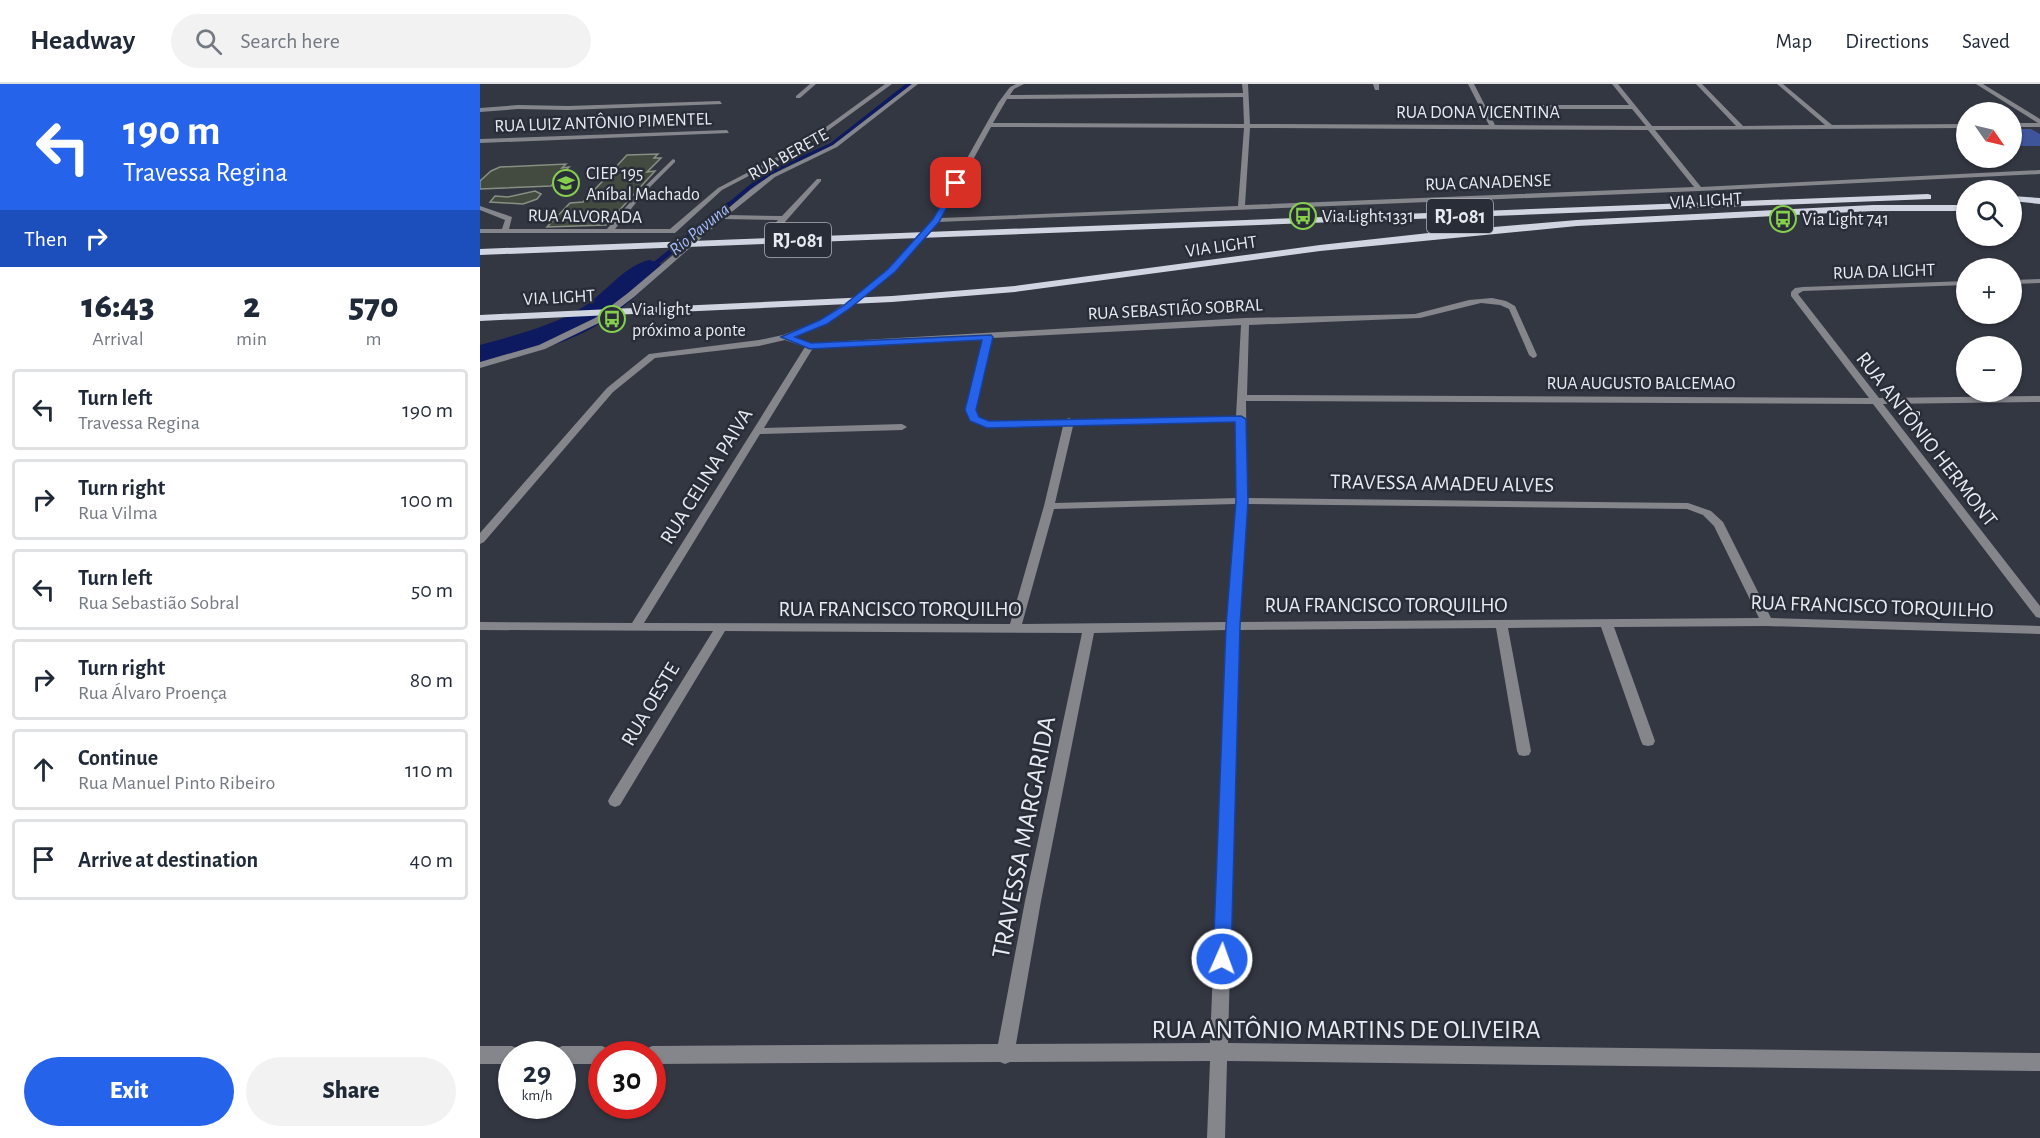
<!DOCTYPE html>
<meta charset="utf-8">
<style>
:root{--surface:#fff;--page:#f2f2f3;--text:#1f2937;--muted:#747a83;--line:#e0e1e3;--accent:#2563eb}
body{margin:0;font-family:"Alegreya Sans",sans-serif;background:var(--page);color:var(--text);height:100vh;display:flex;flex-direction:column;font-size:22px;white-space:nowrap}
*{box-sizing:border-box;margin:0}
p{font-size:20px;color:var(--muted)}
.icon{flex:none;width:33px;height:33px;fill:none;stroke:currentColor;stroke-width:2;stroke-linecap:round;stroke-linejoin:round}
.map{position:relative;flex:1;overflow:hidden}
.sheet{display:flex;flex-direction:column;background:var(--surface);width:480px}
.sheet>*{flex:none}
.guide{background:#2563eb;color:#fff;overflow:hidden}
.needle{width:39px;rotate:124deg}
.buttons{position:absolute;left:1476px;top:18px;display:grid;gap:12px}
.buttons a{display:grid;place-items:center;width:66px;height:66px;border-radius:50%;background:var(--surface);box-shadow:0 2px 4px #0004;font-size:30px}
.speed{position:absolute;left:18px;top:957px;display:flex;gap:12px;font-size:30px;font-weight:700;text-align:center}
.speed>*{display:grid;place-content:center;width:78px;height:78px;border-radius:50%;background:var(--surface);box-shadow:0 2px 4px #0004;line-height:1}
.speed small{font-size:15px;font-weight:400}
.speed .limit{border:9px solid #d22;background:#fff;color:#111}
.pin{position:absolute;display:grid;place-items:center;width:51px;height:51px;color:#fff;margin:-26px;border-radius:12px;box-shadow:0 3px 9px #0006}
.me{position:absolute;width:66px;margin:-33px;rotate:2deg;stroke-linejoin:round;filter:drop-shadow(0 0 4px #0008)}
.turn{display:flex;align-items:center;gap:21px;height:126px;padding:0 24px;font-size:27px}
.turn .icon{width:78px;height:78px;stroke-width:2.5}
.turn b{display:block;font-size:42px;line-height:51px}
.then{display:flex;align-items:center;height:57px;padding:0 24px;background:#0003;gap:12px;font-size:22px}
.eta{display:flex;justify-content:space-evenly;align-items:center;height:102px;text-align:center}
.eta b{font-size:36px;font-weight:800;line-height:42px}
.button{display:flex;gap:12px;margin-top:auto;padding:12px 24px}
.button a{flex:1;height:69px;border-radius:36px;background:var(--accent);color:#fff;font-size:24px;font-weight:800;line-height:69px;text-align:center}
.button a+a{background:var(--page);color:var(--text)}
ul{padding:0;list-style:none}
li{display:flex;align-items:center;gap:18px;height:81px;margin:0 12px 9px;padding:0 12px;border:3px solid var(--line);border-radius:6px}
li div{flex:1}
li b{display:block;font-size:22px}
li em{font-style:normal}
header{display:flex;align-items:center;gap:36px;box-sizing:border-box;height:84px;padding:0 30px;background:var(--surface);border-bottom:2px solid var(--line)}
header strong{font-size:28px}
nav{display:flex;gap:33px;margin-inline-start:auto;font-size:21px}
.search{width:420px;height:54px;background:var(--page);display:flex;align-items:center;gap:15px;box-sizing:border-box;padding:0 21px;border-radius:33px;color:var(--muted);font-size:22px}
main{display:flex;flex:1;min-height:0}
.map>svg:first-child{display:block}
.green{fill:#3e559c}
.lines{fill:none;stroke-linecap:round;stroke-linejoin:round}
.stream-far1{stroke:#0e1a60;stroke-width:4}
.stream{stroke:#0e1a60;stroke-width:5}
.river{fill:#0e1a60;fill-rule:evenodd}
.building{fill:#434a3f;stroke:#889083;stroke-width:1.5}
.minor{fill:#84868c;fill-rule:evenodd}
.primary{fill:#d0d5e1;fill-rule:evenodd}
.route{fill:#2563eb;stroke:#184099;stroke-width:1.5}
.labels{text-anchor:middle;stroke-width:5;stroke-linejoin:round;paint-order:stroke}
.far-street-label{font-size:18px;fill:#e7eaf1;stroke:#292d38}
.far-poi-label{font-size:18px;fill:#e7eaf1;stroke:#292d38;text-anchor:start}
.far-water-label{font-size:18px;font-style:italic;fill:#a5bcfa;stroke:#292d38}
.shield{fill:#292d38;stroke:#aeb1ba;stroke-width:1.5}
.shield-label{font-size:20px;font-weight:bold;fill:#e7eaf1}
.street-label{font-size:21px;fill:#e7eaf1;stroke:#292d38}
.near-street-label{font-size:26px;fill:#e7eaf1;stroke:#292d38}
</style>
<header>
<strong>Headway</strong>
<div class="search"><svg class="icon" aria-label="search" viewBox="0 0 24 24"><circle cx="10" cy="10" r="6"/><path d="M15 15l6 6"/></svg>Search here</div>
<nav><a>Map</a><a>Directions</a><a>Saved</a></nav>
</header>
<main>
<section class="sheet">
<div class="guide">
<div class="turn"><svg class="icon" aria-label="left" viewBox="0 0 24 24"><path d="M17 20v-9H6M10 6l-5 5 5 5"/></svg><div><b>190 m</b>Travessa Regina</div></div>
<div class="then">Then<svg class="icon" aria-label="right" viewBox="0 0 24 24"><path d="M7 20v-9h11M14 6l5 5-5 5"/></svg></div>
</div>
<div class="eta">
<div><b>16:43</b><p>Arrival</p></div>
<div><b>2</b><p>min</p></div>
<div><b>570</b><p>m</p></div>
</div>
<ul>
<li><svg class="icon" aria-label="left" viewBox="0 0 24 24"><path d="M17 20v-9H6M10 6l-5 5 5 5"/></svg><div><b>Turn left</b><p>Travessa Regina</p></div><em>190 m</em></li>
<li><svg class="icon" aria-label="right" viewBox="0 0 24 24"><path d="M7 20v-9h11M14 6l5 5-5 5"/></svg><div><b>Turn right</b><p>Rua Vilma</p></div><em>100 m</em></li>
<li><svg class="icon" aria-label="left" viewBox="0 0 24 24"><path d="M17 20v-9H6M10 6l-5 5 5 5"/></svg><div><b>Turn left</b><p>Rua Sebastião Sobral</p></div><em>50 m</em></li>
<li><svg class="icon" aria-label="right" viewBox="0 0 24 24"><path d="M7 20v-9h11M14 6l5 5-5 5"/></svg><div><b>Turn right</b><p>Rua Álvaro Proença</p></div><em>80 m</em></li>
<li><svg class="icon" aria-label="ahead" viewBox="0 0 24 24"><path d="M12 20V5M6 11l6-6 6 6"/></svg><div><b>Continue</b><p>Rua Manuel Pinto Ribeiro</p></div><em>110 m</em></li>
<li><svg class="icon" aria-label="arrive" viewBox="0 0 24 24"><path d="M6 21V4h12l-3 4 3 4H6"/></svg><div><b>Arrive at destination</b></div><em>40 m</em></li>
</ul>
<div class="button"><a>Exit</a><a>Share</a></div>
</section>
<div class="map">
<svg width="1560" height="1054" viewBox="0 0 1560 1054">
<rect width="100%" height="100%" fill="#333742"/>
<path class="green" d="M1532,45h19l9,5v12h-28z"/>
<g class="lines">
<path class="stream-far1" d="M246,123l29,-24 26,-16 50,-22 78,-61"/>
<path class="stream" d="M169,185l79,-64"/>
<path class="river" d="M169,176l10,3 5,6 -5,6c-16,14 -32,30 -49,42 -38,27 -86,37 -130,48v-20c36,-10 73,-19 105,-39 21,-14 39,-40 64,-46z"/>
</g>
<g class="building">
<path d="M178,70l-4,4h7l-14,14 8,-1 -49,54 -59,2 23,-24 13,-1 44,-47z"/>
<path d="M86,80l-4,4 7,-1 -18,19 -71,3v-8l11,-10 9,-4z"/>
<path d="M55,107l6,3 -4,5 -14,5 -33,-2 5,-6 13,1z"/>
</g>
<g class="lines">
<g class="minor">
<path d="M330,0h6l-16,14h-4v-2z"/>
<path d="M405,0h7l-84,61 -86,45 -47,43h-195v-4h22l3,-9 -25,-10v-4l32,11 -3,12h98l32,-37 34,-33 2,1v2l-32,32 -28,35h55l48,-41 86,-45z"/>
<path d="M432,0h6l-81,63 -62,30 -47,38 54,1 35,-37h4v2l-43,49 -7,-2 7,-8 -55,-1 -89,78 -33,25 -56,27 -65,19v-6l59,-17 56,-27 33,-25 122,-103 21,-15 62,-30z"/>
<path d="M536,0h8l-10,5 -4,6 233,-2 -1,-9h6l2,40 239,1 -21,-41h6l21,41 151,1 -14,-17h-106l-3,-2 3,-2h103l-17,-21h6l34,42h84l-40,-42h6l41,42 82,-1 -48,-41h6l49,41 134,-1v4l-311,2 46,57 339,-17v4l-341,17 -761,31c-32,39 -66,74 -110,101 -10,6 -23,9 -34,14l17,6 434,-25 170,-4 54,-14 23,-2 14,3 9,5 22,49 -1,2 -3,1 -4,-3 -20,-46 -9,-4 -19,-2 -61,15 -171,7 -2,70 622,3 -78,-102v-4l4,-4 8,-1 163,-6v4l-163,6 -5,3 81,104 161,-2v6l-157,2 157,202v12l-4,-1 -163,-213 -627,-3 1,97 441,5 23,8 12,11 48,96 269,8v8l-273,-8 -153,1 41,114 -2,4 -5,1 -5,-1 -2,-4 -40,-114 -93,1 23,123 -2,4 -5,1 -5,-1 -2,-4 -21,-123 -257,2 -11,413 812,10v18l-813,-10 -2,77h-18l3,-77 -200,1 -5,2 -5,-2 -348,2v-10h-9l3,-5 6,-3 346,-2 27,-143 57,-268 -357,-2 -105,174 -5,2 -5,-2 -2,-4 2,-4 103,-166 -233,-1v-8l152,1 173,-276 -20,-7 -26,6 -104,12 -42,34 -129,150 -4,2v-11l127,-145 42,-34 110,-14 24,-5 38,-15 51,-36 34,-33 27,-32 65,-116 12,-16zM763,13l1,27 -251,-1 14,-24zM511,43l253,1 -6,78 -297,12zM770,44l398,2 46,57 -449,18zM761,241l-5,91 -163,4 -4,-2 -4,2 -77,2 -8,-4 -5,-8 17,-72zM503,255l-18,71 8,12 14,6 76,-2 -19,80 -34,118 -366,-1 116,-189 142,-4 5,-3 -5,-3 -138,4 49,-80zM756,338l1,76 -182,5 18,-77zM756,420l-9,118 -205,2 32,-115zM767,420l440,5 16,6 11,11 45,92 -520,4zM747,546l-17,413 -194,1 25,-143 53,-268z"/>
<path d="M893,0h6v6h-4z"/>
<path d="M1496,0h7l57,35v8h-28v-4h26z"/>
<path d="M240,17l2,3 -154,6 -50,-1 -38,3v-4l38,-3 50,1z"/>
<path d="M247,46l2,3 -249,10v-4z"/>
<path d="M1560,195v4l-28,1v-4z"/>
<path d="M0,962h32l6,3 3,5h-9v10h-32z"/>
<path d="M82,962h40l6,3 3,5h-9v10h-40v-10h-9l3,-5z"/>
</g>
<g class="primary">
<path d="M1448,110l3,1v4l-1451,56v-6z"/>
<path d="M1532,112l28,2v6l-28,-3z"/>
<path d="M1393,121h93v6h-93l-296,15 -257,25 -305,41 -123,10 -412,19v-6l412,-19 123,-10 305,-41 127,-14 130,-11z"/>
</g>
</g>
<path class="route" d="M474,98l6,1 -21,39 -44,50 -46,37 -22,15 -32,13 16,6 180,-8 2,2 -17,73 3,7 10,4 252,-5 5,3 2,82 -8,125 -9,333 -2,6 -7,3 -7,-3 -2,-6 13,-333 10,-125 -1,-79 -248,6 -17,-7 -5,-11 17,-70 -172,9 -29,-12 39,-17 23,-14 45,-37 45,-50z"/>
<defs>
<symbol id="school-ring" viewBox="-11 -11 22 22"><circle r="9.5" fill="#292d38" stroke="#85cf4c" stroke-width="1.5"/><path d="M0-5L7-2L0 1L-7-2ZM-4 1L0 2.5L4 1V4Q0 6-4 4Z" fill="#85cf4c"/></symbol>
<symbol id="bus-ring" viewBox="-11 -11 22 22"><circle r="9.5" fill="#292d38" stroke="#85cf4c" stroke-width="1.5"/><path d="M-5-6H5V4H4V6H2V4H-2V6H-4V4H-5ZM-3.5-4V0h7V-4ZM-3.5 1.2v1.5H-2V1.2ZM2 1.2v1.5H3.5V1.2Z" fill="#85cf4c"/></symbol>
</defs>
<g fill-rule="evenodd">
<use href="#school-ring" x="71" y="84" width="30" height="30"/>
<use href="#bus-ring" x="808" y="117" width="30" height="30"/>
<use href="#bus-ring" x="1288" y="120" width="30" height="30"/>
<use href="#bus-ring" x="117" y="220" width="30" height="30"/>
</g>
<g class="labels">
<g class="far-street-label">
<text x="998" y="34">RUA DONA VICENTINA</text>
<text transform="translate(123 38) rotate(-2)" y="6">RUA LUIZ ANTÔNIO PIMENTEL</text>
<text transform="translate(308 70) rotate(-29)" y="6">RUA BERETE</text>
<text transform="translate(1008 98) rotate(-2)" y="6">RUA CANADENSE</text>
<text transform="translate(1226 116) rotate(-3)" y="6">VIA LIGHT</text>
<text transform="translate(105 132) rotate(1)" y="6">RUA ALVORADA</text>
<text transform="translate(741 162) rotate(-8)" y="6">VIA LIGHT</text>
<text transform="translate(1404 187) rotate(-2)" y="6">RUA DA LIGHT</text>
<text transform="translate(79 213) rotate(-3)" y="6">VIA LIGHT</text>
<text transform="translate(695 225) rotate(-3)" y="6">RUA SEBASTIÃO SOBRAL</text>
<text x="1161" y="305">RUA AUGUSTO BALCEMAO</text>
</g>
<g class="far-poi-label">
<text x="106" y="95">CIEP 195<tspan x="106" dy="21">Aníbal Machado</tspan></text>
<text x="842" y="138">Via Light 1331</text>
<text x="1322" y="141">Via Light 741</text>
<text x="152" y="231">Via light<tspan x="152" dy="21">próximo a ponte</tspan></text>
</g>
<g class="far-water-label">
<text transform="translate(219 145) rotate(-39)" y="6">Rio Pavuna</text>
</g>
<g class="shield">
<rect x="947" y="115" width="66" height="34" rx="4.5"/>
<rect x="285" y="139" width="66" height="34" rx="4.5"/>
</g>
<g class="shield-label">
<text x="980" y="139">RJ-081</text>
<text x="318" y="163">RJ-081</text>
</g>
<g class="street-label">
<text transform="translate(1447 355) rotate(52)" y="7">RUA ANTÔNIO HERMONT</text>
<text transform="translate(226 392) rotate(-58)" y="7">RUA CELINA PAIVA</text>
<text transform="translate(962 399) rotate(1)" y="7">TRAVESSA AMADEU ALVES</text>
<text x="906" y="528">RUA FRANCISCO TORQUILHO</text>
<text transform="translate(1392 522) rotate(2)" y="7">RUA FRANCISCO TORQUILHO</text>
<text x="420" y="532">RUA FRANCISCO TORQUILHO</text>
<text transform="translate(170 620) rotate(-59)" y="7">RUA OESTE</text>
</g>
<g class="near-street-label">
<text transform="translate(543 753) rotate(-79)" y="9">TRAVESSA MARGARIDA</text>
<text x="866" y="954">RUA ANTÔNIO MARTINS DE OLIVEIRA</text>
</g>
</g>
</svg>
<div class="buttons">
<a><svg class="needle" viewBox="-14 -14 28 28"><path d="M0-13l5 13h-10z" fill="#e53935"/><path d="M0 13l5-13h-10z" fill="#747a83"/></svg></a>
<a><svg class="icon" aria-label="search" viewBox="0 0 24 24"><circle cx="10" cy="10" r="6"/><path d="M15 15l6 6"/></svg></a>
<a>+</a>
<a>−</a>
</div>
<div class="speed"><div>29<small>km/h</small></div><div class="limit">30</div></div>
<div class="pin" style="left:476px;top:99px;background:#d93025"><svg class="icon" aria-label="arrive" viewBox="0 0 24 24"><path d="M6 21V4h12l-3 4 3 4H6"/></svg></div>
<svg class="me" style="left:742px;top:875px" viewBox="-20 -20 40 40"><circle r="17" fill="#2563eb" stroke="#fff" stroke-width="3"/><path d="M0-11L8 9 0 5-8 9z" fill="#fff"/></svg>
</div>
</main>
